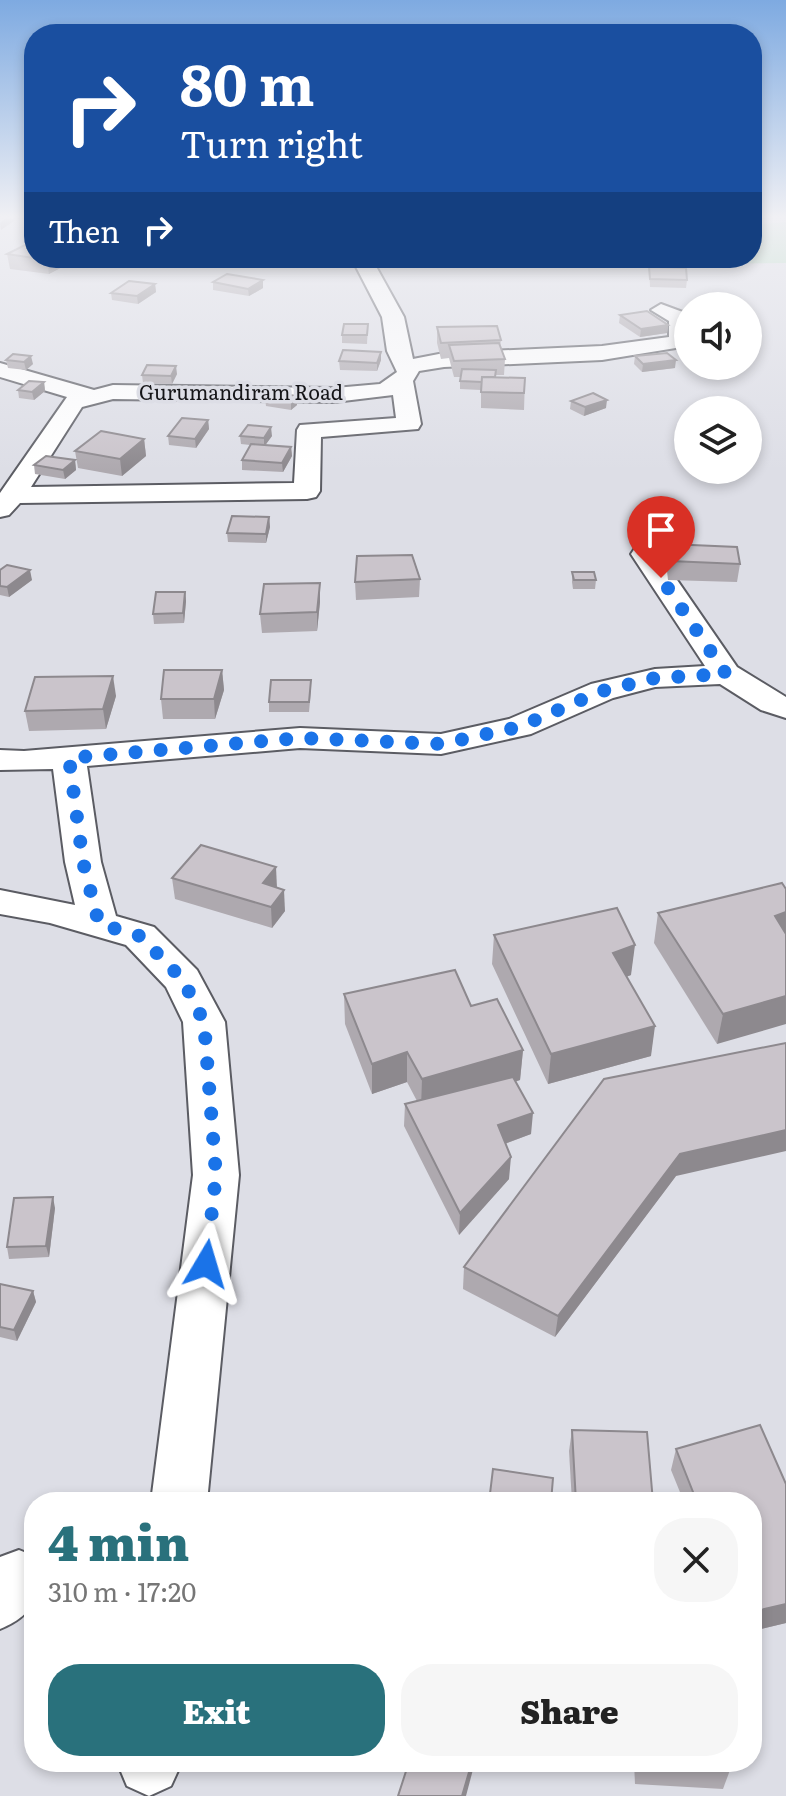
<!DOCTYPE html>
<meta charset="utf-8">
<style>
:root{--surface:#fff;--page:#f6f6f6;--text:#222;--muted:#767676;--accent:#29717c}
body{margin:0;font-family:Literata,serif;background:var(--page);color:var(--text);height:100vh;display:flex;flex-direction:column;font-size:30px;white-space:nowrap}
*{box-sizing:border-box;margin:0}
p{font-size:26px;color:var(--muted)}
.icon{flex:none;width:44px;height:44px;fill:none;stroke:currentColor;stroke-width:2;stroke-linecap:round;stroke-linejoin:round}
.map{position:relative;flex:1;overflow:hidden}
.drawer{position:absolute;left:24px;top:1492px;width:738px;height:280px;display:flex;flex-direction:column;background:var(--surface);border-radius:32px;box-shadow:0 4px 12px #0003}
.drawer>*{flex:none}
.top-card{position:absolute;left:24px;top:24px;width:738px;height:244px;border-radius:32px;box-shadow:0 4px 12px #0003;background:#1a4fa0;color:#fff;overflow:hidden}
.fabs{position:absolute;left:674px;top:292px;display:grid;gap:16px}
.fabs a{display:grid;place-items:center;width:88px;height:88px;border-radius:50%;background:var(--surface);box-shadow:0 4px 12px #0003;font-size:40px}
.pin{position:absolute;display:grid;place-items:center;width:68px;height:68px;color:#fff;margin:-82px -34px;border-radius:50% 50% 50% 0;rotate:-45deg;box-shadow:0 0 8px #0007}
.pin .icon{rotate:45deg}
.me{position:absolute;width:88px;margin:-44px;rotate:7deg;stroke-linejoin:round;filter:drop-shadow(0 0 6px #0008)}
.turn{display:flex;align-items:center;gap:28px;height:168px;padding:0 24px;font-size:36px}
.turn .icon{width:104px;height:104px;stroke-width:2.5}
.turn b{display:block;font-size:56px;line-height:68px}
.then{display:flex;align-items:center;height:76px;padding:0 24px;background:#0003;gap:16px;font-size:30px}
.round{display:grid;place-items:center;flex:none;width:84px;height:84px;border-radius:32px;background:var(--page)}
.headline{display:flex;align-items:center;justify-content:space-between;height:136px;padding:0 24px}
h1{font-size:48px;font-weight:800;line-height:60px;color:var(--accent)}
.primary-button{display:flex;gap:16px;margin-top:auto;padding:16px 24px}
.primary-button a{flex:1;height:92px;border-radius:32px;background:var(--accent);color:#fff;font-size:32px;font-weight:800;line-height:92px;text-align:center}
.primary-button a+a{background:var(--page);color:var(--text)}
.map>svg:first-child{display:block}
.green{fill:#addaba}
.lines{fill:none;stroke-linecap:round;stroke-linejoin:round}
.minor-casing{stroke:#5b5c63;stroke-width:4}
.minor{fill:#fff;fill-rule:evenodd}
.wall{fill:#aea9af}
.shaded-wall{fill:#8d898e}
.building{fill:#cac4cb;stroke:#8d898e;stroke-width:2}
.route{stroke:#1a73e8;stroke-width:14;stroke-dasharray:0 25.2}
.labels{text-anchor:middle;stroke-width:7;stroke-linejoin:round;paint-order:stroke}
.far-street-label{font-size:20px;fill:#141417;stroke:#dddee6}
</style>
<div class="map">
<svg width="786" height="1796" viewBox="0 0 786 1796">
<rect width="100%" height="100%" fill="#dddee6"/>
<path class="green" d="M786,222v41l-92,1 -38,-6h96v-33z"/>
<g class="lines">
<defs>
<g id="minor">
<path d="M355,258h20l-2,3 31,56 9,42 31,-6 158,-7 67,-9v-16l-18,-11 10,-6 27,10v32l-86,14 -158,7 -25,4 -6,10 8,43 -3,5 -97,8 -1,54 -4,6 -9,2 -287,4 -11,12 -9,2v-24l67,-96 -67,-20v-14l94,27 19,-5 222,3 45,-4 17,-12 -10,-21 -5,-34 -29,-56zM393,395l3,23 -96,7 -3,5 -3,53 -263,4 51,-80 31,-8 222,3z"/>
<path d="M645,546l10,2 82,119 49,30v21l-25,-8 -41,-26 -65,3 -42,11 -82,36 -90,20 -141,-6 -213,18 14,96 15,54 38,11 43,43 28,52 14,153 -32,327h-56l42,-327 -10,-153 -17,-35 -40,-42 -76,-22 -50,-9v-24l75,15 -10,-43 -12,-93 -53,1v-20l24,1 276,-23 141,6 68,-15 82,-35 64,-15 50,-3 -74,-112 4,-6z"/>
<path d="M19,1550l15,6c0,39 7,56 -34,73v-72z"/>
<path d="M117,1762h64v2l-10,22 -22,10 -22,-10z"/>
</g>
</defs>
<use href="#minor" class="minor-casing"/>
<use href="#minor" class="minor"/>
</g>
<g class="wall">
<path d="M7,254l27,4h31l1,7 -17,9 -39,-5z"/>
<path d="M202,258h40l-3,3z"/>
<path d="M423,258h34l-1,4 -30,2z"/>
<path d="M649,267l38,13 -1,8 -36,-1z"/>
<path d="M213,282l50,6 -14,8 -36,-6z"/>
<path d="M155,284l1,8 -18,12 -26,-4 -1,-7z"/>
<path d="M620,315l48,10 -1,8 -27,4 -21,-14z"/>
<path d="M368,324l-1,20 -25,-1v-8z"/>
<path d="M437,327l64,13 -1,7 5,12 -1,16h-8v2l29,1 -1,32 -43,-2v-18l-21,-1v-12h-6l-5,-19 -8,1 -4,-16z"/>
<path d="M381,352v8l-4,11 -37,-1 -1,-9z"/>
<path d="M13,354l20,10 -7,6 -18,-2 -2,-8z"/>
<path d="M635,356l40,12 -33,4 -8,-8z"/>
<path d="M177,374l-5,10 -29,-1 -1,-8z"/>
<path d="M44,382l1,9 -11,9 -15,-2 -1,-8z"/>
<path d="M296,396l1,9 -6,5 -25,-4 -1,-9z"/>
<path d="M571,401l35,7 -22,8 -14,-7z"/>
<path d="M208,420l1,9 -13,19 -27,-3 -1,-9z"/>
<path d="M240,436h32l-7,9 26,2 1,9 -9,16 -41,-2v-10l8,-15 -9,-1z"/>
<path d="M144,439l2,17 -24,20 -44,-8 -3,-17z"/>
<path d="M75,460l1,10 -11,9 -30,-5 -1,-9z"/>
<path d="M269,517l1,10 -4,16 -38,-1 -1,-9z"/>
<path d="M669,544l71,20 -3,18 -69,-2 -2,-18z"/>
<path d="M0,570l32,10 -23,17 -9,-2z"/>
<path d="M572,572l24,8 -1,9h-22l-1,-7z"/>
<path d="M420,579l-1,18 -63,3 -1,-18z"/>
<path d="M185,592l1,9 -2,22 -30,1 -1,-10z"/>
<path d="M320,602l-3,29 -55,2 -2,-19z"/>
<path d="M222,670l2,20 -9,29h-52l-2,-20z"/>
<path d="M311,690l-2,22h-40v-10z"/>
<path d="M116,696l-10,33 -77,2 -4,-20z"/>
<path d="M172,878l113,33 -13,17 -97,-29z"/>
<path d="M786,889l-69,155 -63,-101 4,-30z"/>
<path d="M494,935l137,40 -5,2 25,79 -103,28 -56,-120z"/>
<path d="M344,994l127,12 52,44 -3,30 -5,2 16,52 -26,10 4,35 -50,56 -55,-109 1,-22 12,-3 -10,-19 -35,12 -27,-70z"/>
<path d="M676,1176l-121,161 -92,-48 1,-22z"/>
<path d="M55,1208l-6,49 -40,2 -2,-12z"/>
<path d="M0,1284l33,7 3,11 -19,39 -17,-4z"/>
<path d="M572,1430l81,72h-81l-3,-51z"/>
<path d="M676,1449l110,35v139l-34,8v-129h-68l-13,-32z"/>
<path d="M634,1762h95l1,8 -7,19 -88,-5z"/>
</g>
<g class="shaded-wall">
<path d="M5,219h8l1,2 -13,9 -1,-7z"/>
<path d="M50,258h15l1,7 -17,9 -2,-14z"/>
<path d="M263,280v8l-14,8 -1,-7z"/>
<path d="M155,284l1,8 -18,12 -1,-8z"/>
<path d="M668,325l-1,8 -27,4 1,-8z"/>
<path d="M381,352v8l-4,11v-8z"/>
<path d="M31,356l2,8 -7,6 -2,-8z"/>
<path d="M676,360l-1,8 -33,4 1,-8z"/>
<path d="M176,366l1,8 -5,10 -1,-8z"/>
<path d="M44,382l1,9 -11,9 -2,-8z"/>
<path d="M296,396l1,9 -6,5v-9z"/>
<path d="M607,400l-1,8 -22,8 1,-9z"/>
<path d="M208,420l1,9 -13,19 -1,-9z"/>
<path d="M271,427l1,9 -8,11v-9z"/>
<path d="M144,439l2,17 -24,20 -2,-17z"/>
<path d="M291,447l1,9 -9,16 -1,-9z"/>
<path d="M75,460l1,10 -11,9 -2,-9z"/>
<path d="M269,517l1,10 -4,16v-9z"/>
<path d="M30,570l2,10 -23,17 -2,-10z"/>
<path d="M320,583v19l-3,29v-19z"/>
<path d="M185,592l1,9 -2,22 -1,-10z"/>
<path d="M222,670l2,20 -9,29 -1,-20z"/>
<path d="M113,676l3,20 -10,33 -3,-20z"/>
<path d="M276,867l1,21 -14,-5z"/>
<path d="M284,890l1,21 -13,17 -1,-21z"/>
<path d="M786,912v27l-11,-23z"/>
<path d="M635,945l-4,30 -22,8 4,-30z"/>
<path d="M786,996v28l-69,20 6,-30z"/>
<path d="M655,1026l-4,30 -103,28 3,-30z"/>
<path d="M523,1050l-3,30 -99,29 1,-30z"/>
<path d="M407,1052v30l-35,12v-30z"/>
<path d="M533,1113l-2,21 -35,13 2,-22z"/>
<path d="M786,1130v21l-110,25 -121,161 3,-21 122,-162z"/>
<path d="M511,1157l-2,22 -50,56 1,-22z"/>
<path d="M53,1197l2,11 -6,49 -3,-11z"/>
<path d="M33,1291l3,11 -19,39 -3,-11z"/>
<path d="M786,1604v19l-34,8v-19z"/>
<path d="M472,1762h3l-9,34h-4z"/>
</g>
<g class="building">
<path d="M25,245l9,1v12h16l-3,2 -40,-6z"/>
<path d="M649,267l37,1 1,12 -37,-1z"/>
<path d="M227,274l36,6 -15,9 -35,-7z"/>
<path d="M129,281l26,3 -18,12 -26,-3z"/>
<path d="M647,311l21,14 -27,4 -21,-14z"/>
<path d="M344,324h24l-1,11h-25z"/>
<path d="M497,326l4,14 -60,3 -4,-16z"/>
<path d="M499,343l6,16 -51,2 -5,-16z"/>
<path d="M343,350l38,2 -4,11 -38,-2z"/>
<path d="M667,353l9,7 -33,4 -8,-8z"/>
<path d="M13,354l18,2 -7,6 -18,-2z"/>
<path d="M147,365l29,1 -5,10 -29,-1z"/>
<path d="M462,369l34,1 -1,7h-13v5l-22,-1z"/>
<path d="M482,377l43,1 -1,15 -43,-1z"/>
<path d="M29,381l15,1 -12,10 -14,-2z"/>
<path d="M271,392l25,4 -5,5 -26,-4z"/>
<path d="M593,393l14,7 -22,7 -14,-6z"/>
<path d="M182,418l26,2 -13,19 -27,-3z"/>
<path d="M248,425l23,2 -7,11 -24,-2z"/>
<path d="M101,431l43,8 -24,20 -45,-8z"/>
<path d="M251,444l40,3 -9,16 -40,-3z"/>
<path d="M46,456l29,4 -12,10 -29,-5z"/>
<path d="M232,516l37,1 -3,17 -39,-1z"/>
<path d="M669,544l68,3 3,17 -70,-3z"/>
<path d="M412,555l8,24 -65,3 2,-26z"/>
<path d="M7,565l23,5 -23,17 -7,-1v-16z"/>
<path d="M572,572h22l2,8h-22z"/>
<path d="M320,583l-3,29 -57,2 4,-30z"/>
<path d="M156,592h29l-2,21 -30,1z"/>
<path d="M164,670h58l-8,29h-53z"/>
<path d="M113,676l-10,33 -78,2 10,-34z"/>
<path d="M271,680h40l-2,22h-40z"/>
<path d="M201,845l75,22 -13,16 21,7 -13,17 -99,-29z"/>
<path d="M782,883l4,6v23l-11,4 11,18v62l-63,18 -65,-101z"/>
<path d="M617,908l18,37 -22,8 42,73 -104,28 -57,-119z"/>
<path d="M455,970l16,36 26,-7 26,51 -101,29 -15,-27 -35,12 -28,-70z"/>
<path d="M786,1043v87l-106,24 -122,162 -94,-49 140,-188z"/>
<path d="M513,1077l20,36 -35,12 13,32 -51,56 -55,-109z"/>
<path d="M53,1197l-7,49 -39,1 7,-49z"/>
<path d="M0,1284l33,7 -19,39 -14,-3z"/>
<path d="M760,1425l26,59v120l-34,8v-110h-55l-21,-53z"/>
<path d="M572,1430l75,2 6,70h-77z"/>
<path d="M493,1469l60,9 -2,24h-62z"/>
<path d="M409,1762h63l-10,34h-64z"/>
<path d="M639,1762h90l1,8 -91,-5z"/>
</g>
<linearGradient id="sky" x2="0" y2="1"><stop stop-color="#7eaae1"/><stop offset="0.46" stop-color="#f0f0f4"/><stop offset="1" stop-color="#f0f0f4" stop-opacity="0"/></linearGradient>
<rect width="786" height="471" fill="url(#sky)"/>
<g class="lines">
<path class="route" d="M206,1264l10,-89 -12,-153 -21,-42 -43,-44 -41,-12 -16,-62 -14,-104 231,-20 141,6 78,-17 83,-36 53,-13 71,-4 -65,-96"/>
</g>
<g class="labels">
<g class="far-street-label">
<text x="241" y="400">Gurumandiram Road</text>
</g>
</g>
</svg>
<div class="fabs">
<a><svg class="icon" aria-label="sound" viewBox="0 0 24 24"><path d="M4 9h4l5-4v14l-5-4H4zM17 9q2 3 0 6"/></svg></a>
<a><svg class="icon" aria-label="layers" viewBox="0 0 24 24"><path d="M12 4l9 5-9 5-9-5zM3 14l9 5 9-5"/></svg></a>
</div>
<div class="pin" style="left:661px;top:578px;background:#d93025"><svg class="icon" aria-label="arrive" viewBox="0 0 24 24"><path d="M6 21V4h12l-3 4 3 4H6"/></svg></div>
<svg class="me" style="left:206px;top:1264px" viewBox="-20 -20 40 40"><path d="M0-17L14 15 0 8-14 15z" fill="#1a73e8" stroke="#fff" stroke-width="4"/></svg>
<div class="top-card">
<div class="turn"><svg class="icon" aria-label="right" viewBox="0 0 24 24"><path d="M7 20v-9h11M14 6l5 5-5 5"/></svg><div><b>80 m</b>Turn right</div></div>
<div class="then">Then<svg class="icon" aria-label="right" viewBox="0 0 24 24"><path d="M7 20v-9h11M14 6l5 5-5 5"/></svg></div>
</div>
<section class="drawer">
<div class="headline"><div><h1>4 min</h1><p>310 m · 17:20</p></div><a class="round"><svg class="icon" aria-label="close" viewBox="0 0 24 24"><path d="M6 6l12 12M18 6L6 18"/></svg></a></div>
<div class="primary-button"><a>Exit</a><a>Share</a></div>
</section>
</div>
